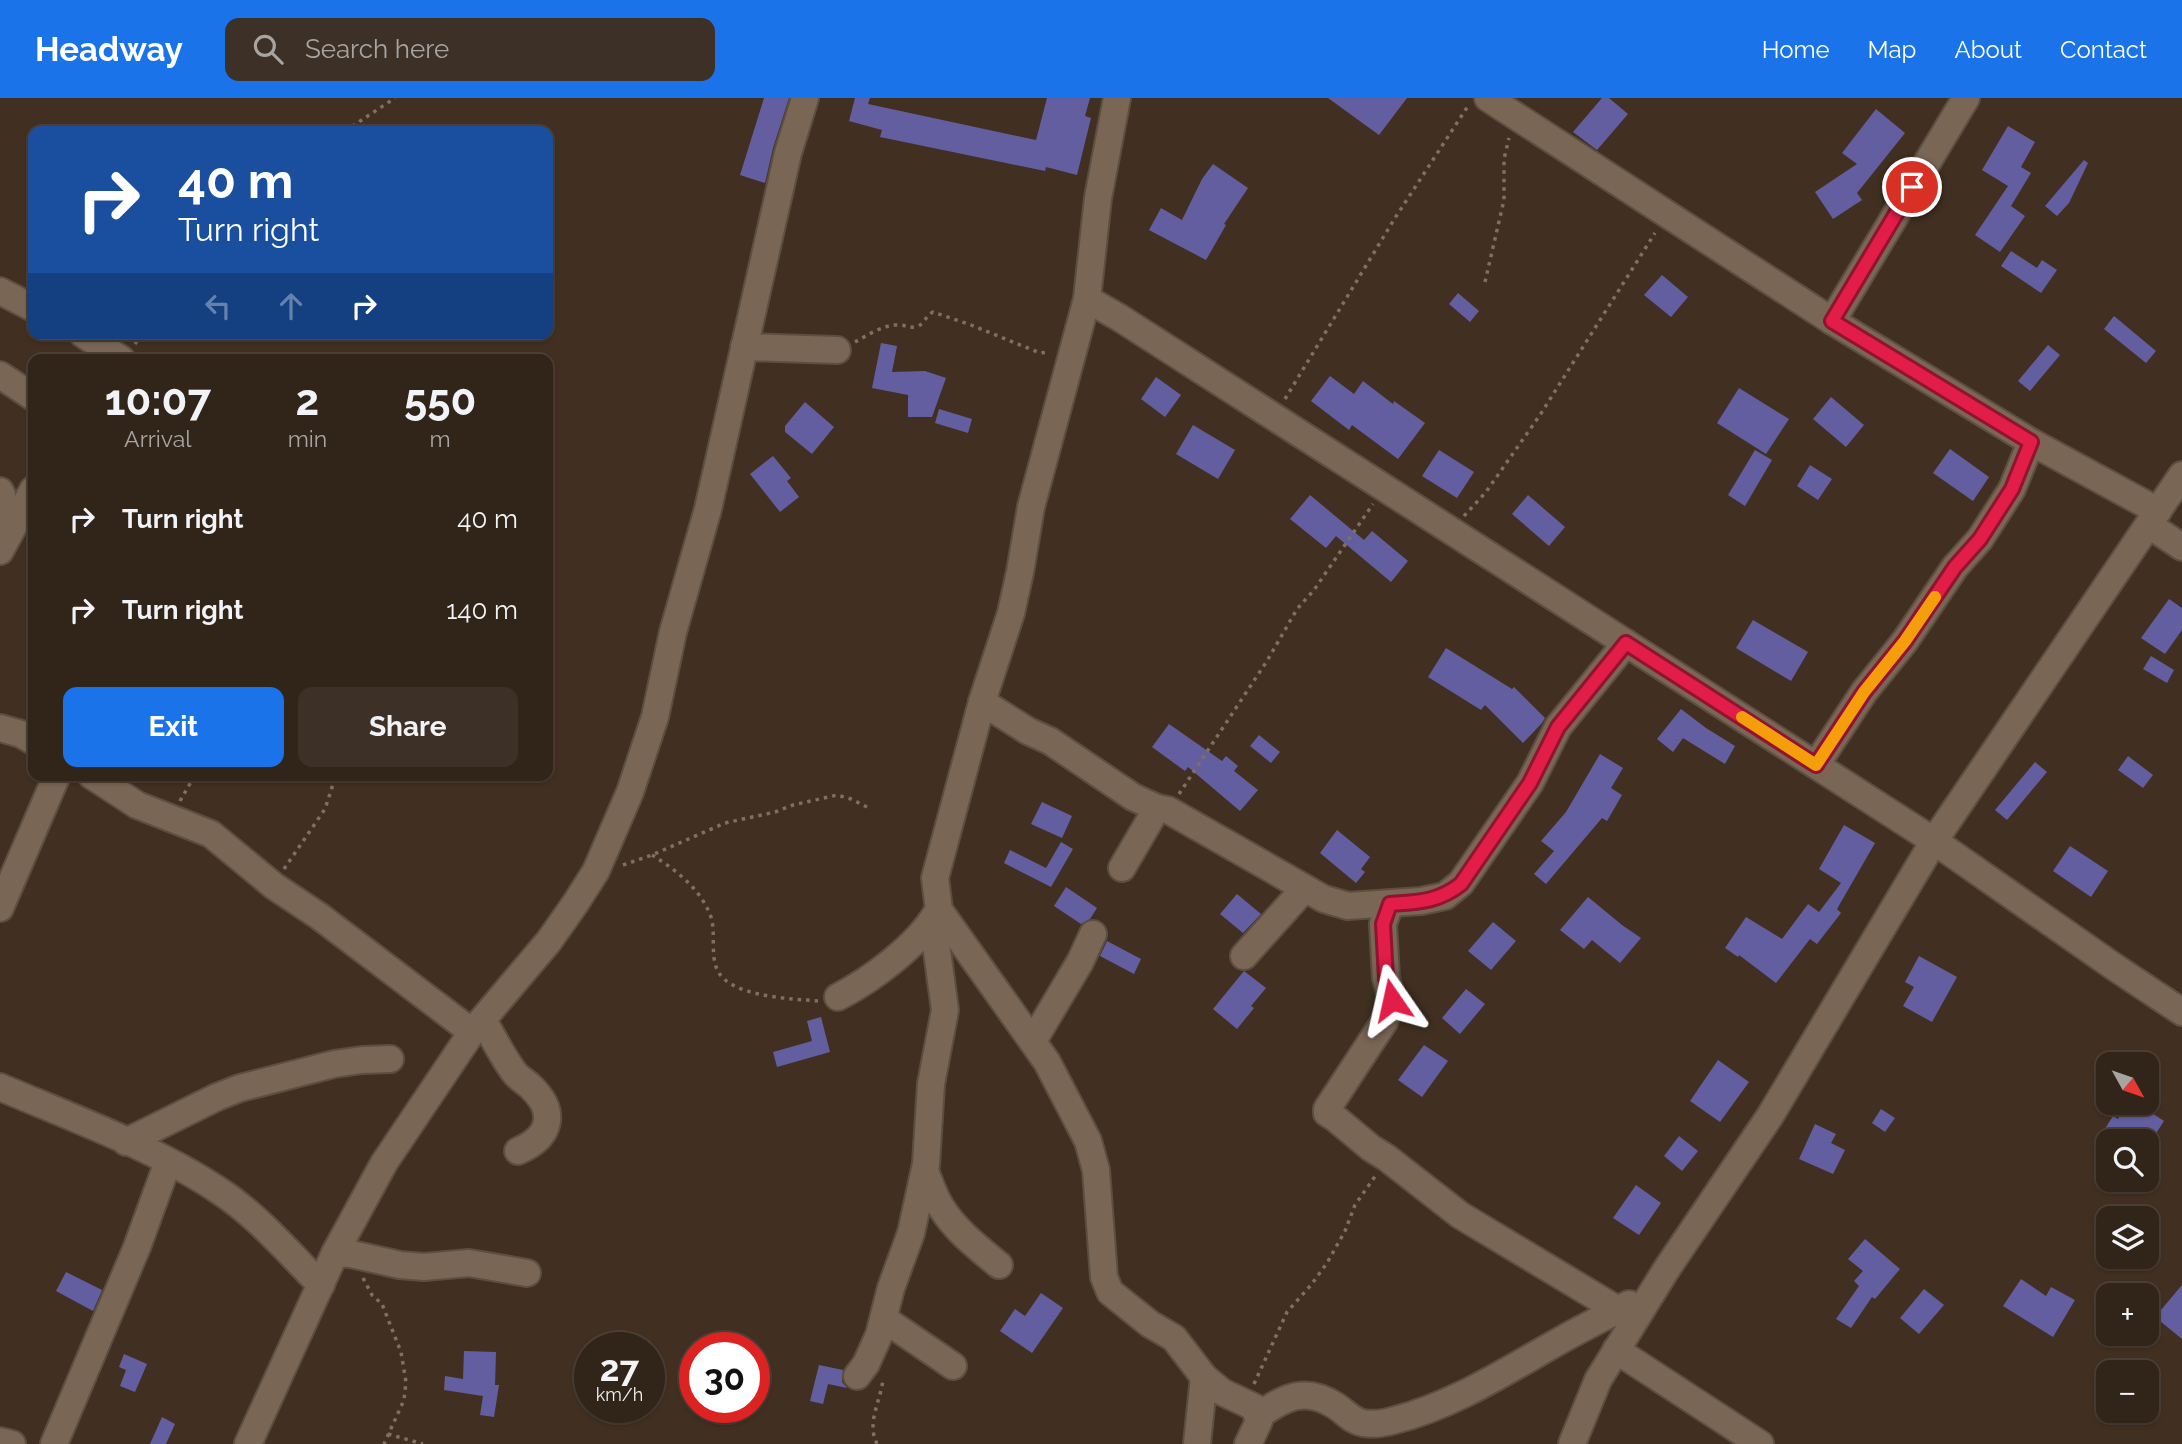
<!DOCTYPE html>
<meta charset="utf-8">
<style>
:root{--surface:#312419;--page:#3d3026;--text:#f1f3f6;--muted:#a8a4a2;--line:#4c4138;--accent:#1a73e8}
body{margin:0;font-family:Raleway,sans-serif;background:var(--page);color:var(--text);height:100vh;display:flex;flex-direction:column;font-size:26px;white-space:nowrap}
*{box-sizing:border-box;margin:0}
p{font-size:23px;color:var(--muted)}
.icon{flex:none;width:38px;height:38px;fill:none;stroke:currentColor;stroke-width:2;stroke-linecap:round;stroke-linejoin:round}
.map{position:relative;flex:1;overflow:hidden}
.panel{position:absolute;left:28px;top:256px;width:525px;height:427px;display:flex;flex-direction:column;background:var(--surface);border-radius:14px;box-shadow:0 2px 5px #0004,0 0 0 2px var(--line)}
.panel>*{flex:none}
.banner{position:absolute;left:28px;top:28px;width:525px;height:214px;border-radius:14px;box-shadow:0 2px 5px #0004,0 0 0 2px var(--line);background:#1a4fa0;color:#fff;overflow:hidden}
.needle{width:46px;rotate:130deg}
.fabs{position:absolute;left:2096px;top:954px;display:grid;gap:14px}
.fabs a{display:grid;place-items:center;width:63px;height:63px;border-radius:14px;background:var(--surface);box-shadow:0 2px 5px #0004,0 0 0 2px var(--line);font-size:35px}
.speed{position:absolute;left:574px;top:1234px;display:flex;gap:14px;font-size:35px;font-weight:700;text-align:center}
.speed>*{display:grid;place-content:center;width:91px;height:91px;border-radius:50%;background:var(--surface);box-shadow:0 2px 5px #0004,0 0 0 2px var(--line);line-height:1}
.speed small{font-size:18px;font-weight:400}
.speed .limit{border:10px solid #d22;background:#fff;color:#111}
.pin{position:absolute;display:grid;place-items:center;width:60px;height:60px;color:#fff;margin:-30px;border:4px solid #fff;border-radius:50%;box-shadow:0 2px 7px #0007}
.me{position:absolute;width:77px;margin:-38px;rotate:349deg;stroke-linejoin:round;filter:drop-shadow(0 0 5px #0008)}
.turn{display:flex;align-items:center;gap:24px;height:147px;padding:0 35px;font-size:32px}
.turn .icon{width:91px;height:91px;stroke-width:2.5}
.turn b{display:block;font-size:49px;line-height:60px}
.lanes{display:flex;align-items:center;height:66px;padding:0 35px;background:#0003;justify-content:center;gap:35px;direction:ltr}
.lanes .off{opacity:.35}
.eta{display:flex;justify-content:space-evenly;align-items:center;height:119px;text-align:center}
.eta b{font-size:42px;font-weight:700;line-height:49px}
.button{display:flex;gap:14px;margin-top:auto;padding:14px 35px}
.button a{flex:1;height:80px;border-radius:14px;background:var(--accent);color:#fff;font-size:28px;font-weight:700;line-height:80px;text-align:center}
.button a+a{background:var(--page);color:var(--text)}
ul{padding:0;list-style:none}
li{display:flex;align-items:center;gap:21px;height:91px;padding:0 35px}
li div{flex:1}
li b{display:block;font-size:26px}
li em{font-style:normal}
header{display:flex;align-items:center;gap:42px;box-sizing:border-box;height:98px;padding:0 35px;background:var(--accent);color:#fff}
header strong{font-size:33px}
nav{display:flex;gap:38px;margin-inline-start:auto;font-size:24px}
.search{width:490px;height:63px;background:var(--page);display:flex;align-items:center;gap:18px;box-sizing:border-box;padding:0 24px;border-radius:14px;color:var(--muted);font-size:26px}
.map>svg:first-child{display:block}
.building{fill:#635ea0}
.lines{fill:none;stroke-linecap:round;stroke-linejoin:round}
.minor-casing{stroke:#5c4f41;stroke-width:30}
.path{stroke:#7f7063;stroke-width:3.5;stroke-dasharray:3.5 5;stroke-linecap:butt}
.minor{stroke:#796655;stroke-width:26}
.route-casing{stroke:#92132f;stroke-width:18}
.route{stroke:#e11d48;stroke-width:12}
.slow{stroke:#f59e0b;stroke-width:12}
</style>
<header>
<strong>Headway</strong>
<div class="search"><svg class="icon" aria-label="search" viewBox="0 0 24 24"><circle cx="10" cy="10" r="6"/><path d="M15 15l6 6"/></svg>Search here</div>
<nav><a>Home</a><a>Map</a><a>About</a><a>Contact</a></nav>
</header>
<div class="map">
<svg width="2182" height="1346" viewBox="0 0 2182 1346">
<rect width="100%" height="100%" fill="#413021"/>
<g class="building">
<path d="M764,0h25l-16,50 -8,35 -25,-8z"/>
<path d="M855,0h15l-2,6 168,36 11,-42h43l-5,18 6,2 -14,57 -31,-8 -1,4 -165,-34 2,-7 -33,-9z"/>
<path d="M1328,0h79l-28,37z"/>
<path d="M1602,0h7l19,16 -31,36 -24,-18z"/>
<path d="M1876,11l29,24 -48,60 5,7 -29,19 -18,-27 42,-28 -15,-11z"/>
<path d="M2008,28l27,16 -14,25 10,6 -20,33 14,10 -25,36 -25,-17 33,-49 -26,-16z"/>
<path d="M2084,62l4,3 -19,40 -12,13 -12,-10z"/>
<path d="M1213,66l35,24 -24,36 2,1 -20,35 -57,-30 12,-22 21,12 20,-41z"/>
<path d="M2011,153l26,17 5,-8 15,10 -16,23 -40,-27z"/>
<path d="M1662,177l26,22 -17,20 -27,-22z"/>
<path d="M1458,195l21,18 -9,11 -21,-18z"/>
<path d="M2114,218l42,35 -10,12 -42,-34z"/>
<path d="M881,245l16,3 -5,26 33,-1 21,7 -14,39h-24v-22l-36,-7z"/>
<path d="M2048,247l12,10 -30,36 -12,-10z"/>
<path d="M1330,278l24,18 9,-13 30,23 1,-3 31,22 -27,36 -46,-34 -3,5 -38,-29z"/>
<path d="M1156,279l25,18 -16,22 -24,-18z"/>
<path d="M1739,290l50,31 -23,35 -49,-31z"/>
<path d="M1831,299l33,28 -18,22 -33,-28z"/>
<path d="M805,304l29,25 -22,27 -27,-22v-6z"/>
<path d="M939,311l33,10 -4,14 -33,-10z"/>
<path d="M1193,327l42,25 -17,29 -42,-25z"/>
<path d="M1950,351l39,28 -16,24 -40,-28z"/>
<path d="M1439,352l35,22 -17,26 -35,-22z"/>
<path d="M1755,352l17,10 -27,46 -17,-11z"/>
<path d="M773,358l18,22 -4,3 12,16 -19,15 -30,-38z"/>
<path d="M1810,367l22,14 -14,21 -21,-14z"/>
<path d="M1310,397l54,45 8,-9 36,30 -17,21 -55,-46 -10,12 -36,-29z"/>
<path d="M1528,397l37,32 -16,19 -37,-32z"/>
<path d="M2169,501l13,9v22l-17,24 -24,-16z"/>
<path d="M1753,522l55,32 -17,29 -55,-33z"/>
<path d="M1446,550l66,41 2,-2 31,31 -3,5 -19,20 -38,-38 -4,5 -53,-33z"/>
<path d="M2151,558l23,14 -7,13 -24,-14z"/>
<path d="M1681,611l25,19 29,18 -10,18 -42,-26 -10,14 -16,-13z"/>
<path d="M1169,626l53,37 4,-5 12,10 -4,5 24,19 -18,21 -52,-44 -3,4 -33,-24z"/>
<path d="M1259,637l21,17 -9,11 -21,-17z"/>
<path d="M1600,656l23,14 -12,20 11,7 -15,26 -5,-3 -56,66 -12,-10 20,-23 -13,-10 25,-29z"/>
<path d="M2128,658l25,19 -10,13 -25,-18z"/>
<path d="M2035,664l12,10 -40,48 -12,-10z"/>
<path d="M1042,704l30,14 -10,22 -31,-14z"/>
<path d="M1844,727l31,18 -38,66 4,4 -24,31 -7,-5 -34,44 -37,-28 -1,2 -13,-9 21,-31 36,22 26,-35 11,8 22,-29 -22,-14z"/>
<path d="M1337,732l33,27 -9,12 4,3 -9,11 -36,-30z"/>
<path d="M1061,744l12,7 -22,38 -47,-24 6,-13 36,18z"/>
<path d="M2070,748l38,25 -17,26 -38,-26z"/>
<path d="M1066,789l31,21 -7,11 -9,5 -27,-18z"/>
<path d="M1237,796l24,20 -18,19 -23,-19z"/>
<path d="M1588,799l34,28 19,13 -21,25 -28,-23 -8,9 -24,-19z"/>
<path d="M1493,824l23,19 -25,29 -23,-19z"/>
<path d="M1107,843l34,18 -7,15 -34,-18z"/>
<path d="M1919,858l38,21 -25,45 -29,-16 11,-19 -9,-5z"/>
<path d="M1244,873l22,17 -15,18 3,2 -17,21 -24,-20z"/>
<path d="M1466,891l19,15 -25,30 -18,-16z"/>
<path d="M821,919l9,35 -53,15 -4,-15 39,-11 -5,-20z"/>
<path d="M1424,947l24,16 -26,36 -24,-17z"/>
<path d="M1718,962l31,22 -29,40 -30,-21z"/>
<path d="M2128,1004h7l29,19 -13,20h-34l-14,-9 10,-16 5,3z"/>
<path d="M1881,1011l14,9 -10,14 -13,-9z"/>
<path d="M1815,1026l21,10 -5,9 14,7 -12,24 -34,-15z"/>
<path d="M1679,1038l19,15 -16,20 -18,-15z"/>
<path d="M1636,1087l25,18 -22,32 -26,-17z"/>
<path d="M1865,1141l35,30 -25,30 -3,-2 -21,31 -15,-9 23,-33 -5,-5 9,-10 -15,-12z"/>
<path d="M66,1174l36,18 -9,21 -37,-20z"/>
<path d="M2021,1181l25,17 5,-9 24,13 -22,37 -50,-31z"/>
<path d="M2182,1187v54l-27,-22z"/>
<path d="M1924,1191l20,16 -25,29 -19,-16z"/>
<path d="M1041,1195l22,15 -31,45 -32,-22 15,-22 10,7z"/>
<path d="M464,1253l32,1 -1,33h4l-5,32 -14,-2 3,-19 -39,-6 1,-14 18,3z"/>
<path d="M124,1256l23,10 -12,28 -15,-6 6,-16 -7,-3z"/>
<path d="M819,1267l24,5 -1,12 5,6 -19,-4 -5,20 -13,-3z"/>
<path d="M162,1319l13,7 -9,20h-16z"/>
</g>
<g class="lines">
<defs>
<g id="minor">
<path d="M1117,0l-19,100 -11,101 -56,208 -11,65 -9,41 -29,89 -47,176 4,32 108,152 41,79 8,29 8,107 6,15 40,32 24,14 30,39 18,15 32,15 5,14 -11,23"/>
<path d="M1488,0l344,223 199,121 127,69"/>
<path d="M0,193l33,17"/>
<path d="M1087,201l33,19 814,523 179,125 69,46"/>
<path d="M1832,223l134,-223"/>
<path d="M83,236l38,25"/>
<path d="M744,249l93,3"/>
<path d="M0,277l33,22"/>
<path d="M0,393l2,4 4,44"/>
<path d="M2149,427l33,22"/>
<path d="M0,453l33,-61"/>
<path d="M982,604l46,29 22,10 83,56 24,11 11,2 156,89 24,7 73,-5 24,-5 16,-13 69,-100 28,-56 68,-84"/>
<path d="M0,630l21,6 12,7"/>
<path d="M1816,667l48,-73 41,-51 50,-74 25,-28 32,-50 19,-47"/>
<path d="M91,677l46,30 74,29 63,52 45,30 153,116"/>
<path d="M1122,770l35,-60"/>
<path d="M1390,806l-7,20 3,54 6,22 -8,22 -57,87v4l8,5 36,30 16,10 73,57 158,95"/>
<path d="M0,810l57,-133"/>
<path d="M1244,858l60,-67"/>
<path d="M838,899c33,-17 79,-51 98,-83"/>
<path d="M483,922c10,17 19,36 31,52 5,7 11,9 17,15 26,25 20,50 -13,64"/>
<path d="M1033,943l47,-79 13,-28"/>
<path d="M0,989c70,30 155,61 218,103 39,25 70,62 103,95"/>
<path d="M126,1044l91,-45 23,-9 94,-24 28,-4 28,-1"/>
<path d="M925,1073c5,12 9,25 16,36 14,23 37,41 58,58"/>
<path d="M335,1155l16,1 49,11 24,2 45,-4 58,10"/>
<path d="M884,1221l69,47"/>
<path d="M1616,1252l144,94"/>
<path d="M857,1278l9,-12 13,-29 12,-47 20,-55 15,-69 5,-80 14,-74 -8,-59 -8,-25"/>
<path d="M1258,1318c27,-19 47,-30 78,-10 9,6 16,15 27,17 10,2 22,0 32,-3 60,-15 114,-51 168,-81 21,-12 44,-23 66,-35"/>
<path d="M0,1343l12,3"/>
<path d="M54,1346l83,-197 31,-85"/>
<path d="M248,1346l87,-191 49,-90 88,-131 77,-91 26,-37 21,-33 34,-79 25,-75 18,-85 35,-123 80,-356 17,-55"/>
<path d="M1197,1346l7,-67"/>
<path d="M1572,1346l26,-64 68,-110 104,-154 164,-275 248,-366"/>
</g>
</defs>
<use href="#minor" class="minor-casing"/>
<g class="path">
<path d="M345,33l50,-33"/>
<path d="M1485,184l19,-82v-41l5,-21"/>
<path d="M855,244c13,-7 29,-18 44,-17 6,0 10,3 17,2 9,-3 9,-11 17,-15l38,13 69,28 10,-1"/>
<path d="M135,246l6,-10"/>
<path d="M1285,301l110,-181 73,-112"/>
<path d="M1464,418l22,-24 54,-77 115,-182"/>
<path d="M1179,696l88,-133 30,-52 17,-19 59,-86"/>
<path d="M180,703l15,-26"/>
<path d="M652,757c24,15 49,34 59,62 6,19 -4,47 13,62 20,18 69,20 94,22"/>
<path d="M623,767l29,-10 73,-32 50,-11 18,-7 44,-10 14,4 18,9"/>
<path d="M284,771l41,-60 11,-34"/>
<path d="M363,1180l9,17 10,9 19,48 5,30 -2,18 -20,44"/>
<path d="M1254,1286l33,-72 24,-27 16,-22 18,-32 10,-26 21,-30"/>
<path d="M388,1336l35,10"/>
<path d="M877,1346c-11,-22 4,-43 6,-65"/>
</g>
<use href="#minor" class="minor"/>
</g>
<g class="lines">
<defs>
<path id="route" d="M1392,902l-6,-22 -3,-54 7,-20c28,-2 48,-2 71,-20l69,-101 28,-56 68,-84 190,122 48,-73 41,-51 50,-74 25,-28 32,-50 19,-47 -199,-121 80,-134"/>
</defs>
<use href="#route" class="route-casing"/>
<use href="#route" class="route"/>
<path class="slow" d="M1742,619l74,48 48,-73 41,-51 30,-44"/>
</g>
</svg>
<div class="fabs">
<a><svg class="needle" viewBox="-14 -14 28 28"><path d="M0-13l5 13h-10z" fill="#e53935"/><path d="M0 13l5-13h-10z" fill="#a8a4a2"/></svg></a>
<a><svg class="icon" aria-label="search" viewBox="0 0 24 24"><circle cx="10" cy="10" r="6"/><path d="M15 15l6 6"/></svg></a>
<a><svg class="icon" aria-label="layers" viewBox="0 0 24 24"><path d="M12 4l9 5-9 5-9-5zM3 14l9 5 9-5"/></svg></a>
<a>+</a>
<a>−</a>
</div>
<div class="speed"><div>27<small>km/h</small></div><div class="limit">30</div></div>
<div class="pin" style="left:1912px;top:89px;background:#d93025"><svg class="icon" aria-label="arrive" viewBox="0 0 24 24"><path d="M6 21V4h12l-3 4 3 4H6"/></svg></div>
<svg class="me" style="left:1392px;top:902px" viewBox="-20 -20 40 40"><path d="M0-17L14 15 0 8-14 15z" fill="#e11d48" stroke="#fff" stroke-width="4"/></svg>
<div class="banner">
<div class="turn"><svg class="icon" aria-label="right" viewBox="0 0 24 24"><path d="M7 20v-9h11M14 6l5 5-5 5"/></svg><div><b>40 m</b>Turn right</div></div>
<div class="lanes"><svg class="icon off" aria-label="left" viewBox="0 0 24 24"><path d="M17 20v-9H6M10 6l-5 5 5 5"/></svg><svg class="icon off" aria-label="ahead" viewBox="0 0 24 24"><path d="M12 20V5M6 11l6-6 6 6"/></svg><svg class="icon" aria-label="right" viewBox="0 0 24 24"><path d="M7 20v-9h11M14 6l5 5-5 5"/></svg></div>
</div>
<section class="panel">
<div class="eta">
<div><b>10:07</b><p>Arrival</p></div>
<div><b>2</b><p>min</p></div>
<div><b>550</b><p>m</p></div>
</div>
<ul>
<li><svg class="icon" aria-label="right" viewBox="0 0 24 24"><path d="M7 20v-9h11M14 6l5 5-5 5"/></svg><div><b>Turn right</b></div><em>40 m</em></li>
<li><svg class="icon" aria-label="right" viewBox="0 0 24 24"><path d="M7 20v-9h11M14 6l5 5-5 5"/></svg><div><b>Turn right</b></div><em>140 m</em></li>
</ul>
<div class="button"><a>Exit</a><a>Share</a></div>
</section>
</div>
